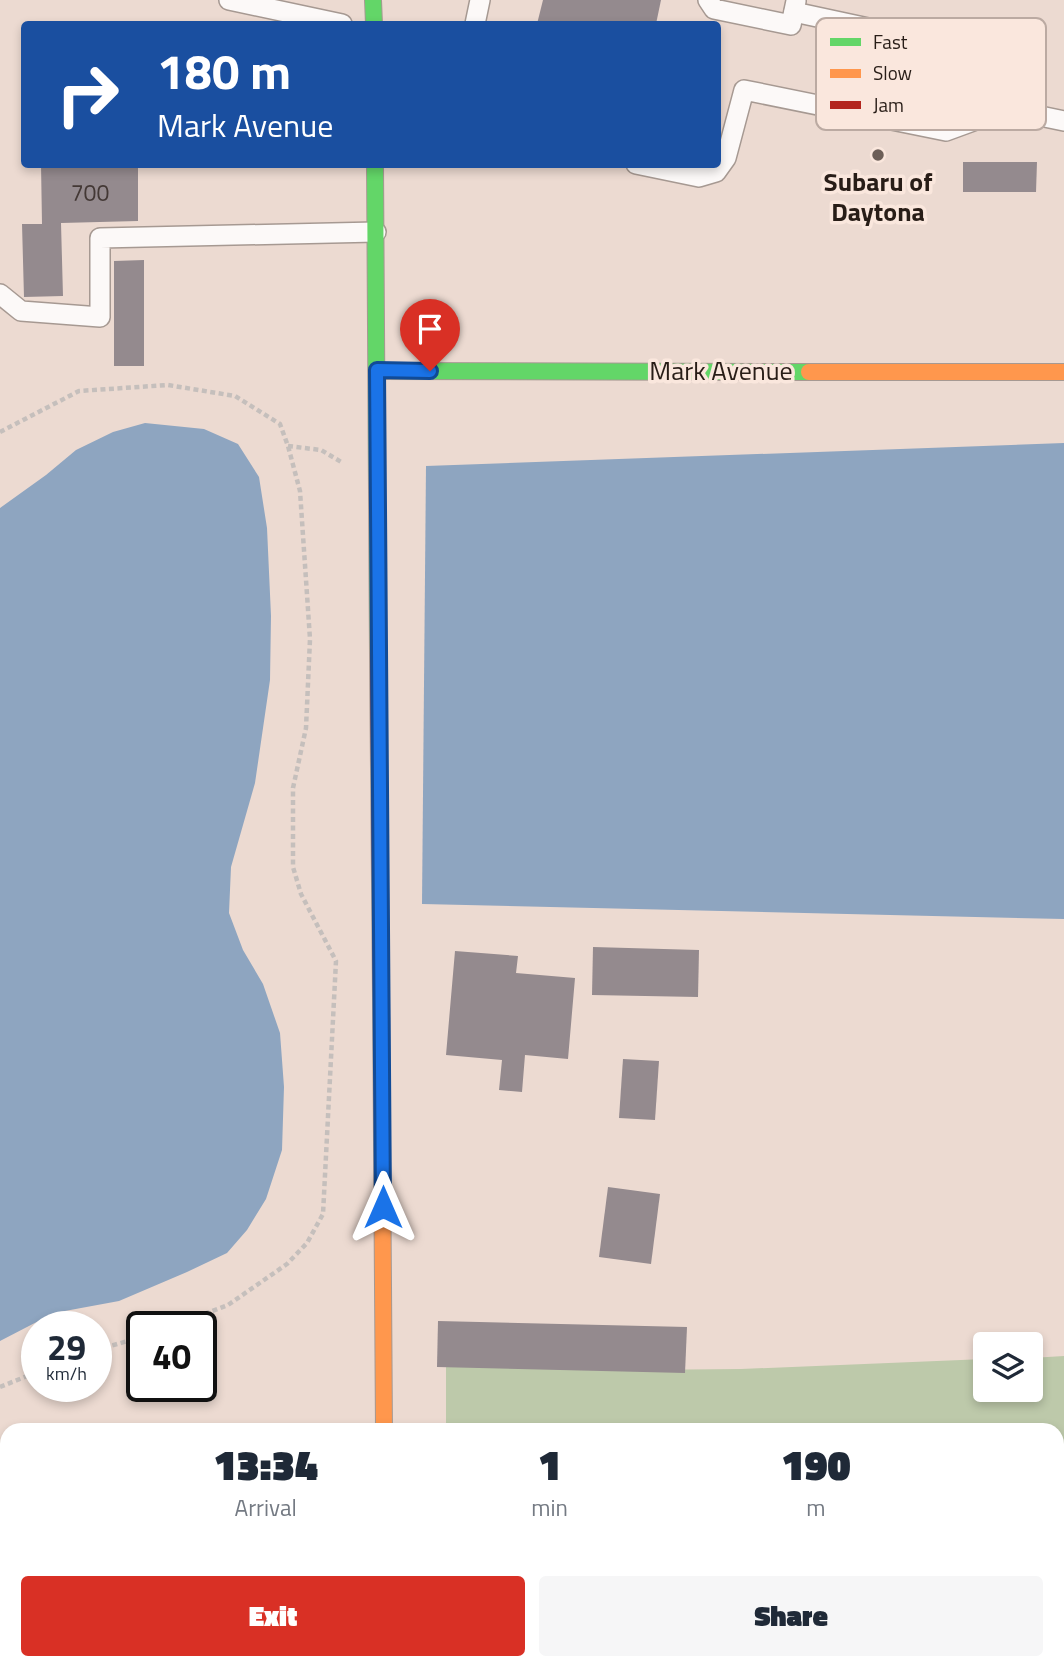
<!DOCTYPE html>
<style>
:root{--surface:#fff;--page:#f6f6f7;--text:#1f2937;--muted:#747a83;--accent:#d93025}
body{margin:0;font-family:"Titillium Web",sans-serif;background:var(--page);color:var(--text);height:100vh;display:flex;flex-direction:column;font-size:26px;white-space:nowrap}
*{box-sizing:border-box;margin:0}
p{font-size:23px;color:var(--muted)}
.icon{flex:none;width:38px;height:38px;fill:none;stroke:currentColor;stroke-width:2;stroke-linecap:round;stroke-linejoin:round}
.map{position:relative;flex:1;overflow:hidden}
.sheet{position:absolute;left:0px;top:1423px;width:1064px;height:247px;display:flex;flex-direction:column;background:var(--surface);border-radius:21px 21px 0 0;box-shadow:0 4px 10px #0003}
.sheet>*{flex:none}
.banner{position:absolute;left:21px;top:21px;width:700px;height:147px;border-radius:7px;box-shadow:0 4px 10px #0003;background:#1a4fa0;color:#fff;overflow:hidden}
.tools{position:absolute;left:973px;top:1332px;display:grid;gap:14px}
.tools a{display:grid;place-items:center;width:70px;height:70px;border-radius:7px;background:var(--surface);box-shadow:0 4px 10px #0003;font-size:35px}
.speed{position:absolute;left:21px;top:1311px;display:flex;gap:14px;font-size:35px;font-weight:700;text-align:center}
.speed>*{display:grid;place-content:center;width:91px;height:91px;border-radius:50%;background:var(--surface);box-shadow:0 4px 10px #0003;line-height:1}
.speed small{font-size:18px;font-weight:400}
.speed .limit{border:4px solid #111;border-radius:10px;background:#fff;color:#111}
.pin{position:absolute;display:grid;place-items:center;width:60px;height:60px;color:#fff;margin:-72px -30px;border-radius:50% 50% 50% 0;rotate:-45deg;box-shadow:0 0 7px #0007}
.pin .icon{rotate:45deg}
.me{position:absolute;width:77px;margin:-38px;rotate:0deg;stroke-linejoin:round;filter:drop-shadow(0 0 5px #0008)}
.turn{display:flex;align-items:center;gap:24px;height:147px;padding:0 21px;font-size:32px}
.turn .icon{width:91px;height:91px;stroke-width:2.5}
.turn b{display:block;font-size:49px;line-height:60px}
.eta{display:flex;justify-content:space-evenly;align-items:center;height:119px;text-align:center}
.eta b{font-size:42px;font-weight:800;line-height:49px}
.action{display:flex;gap:14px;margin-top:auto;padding:14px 21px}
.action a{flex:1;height:80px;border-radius:7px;background:var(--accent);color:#fff;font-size:28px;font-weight:800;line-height:80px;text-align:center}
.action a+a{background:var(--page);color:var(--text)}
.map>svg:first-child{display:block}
.forest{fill:#bdc9aa}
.water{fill:#8ea5c0}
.building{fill:#948a8e}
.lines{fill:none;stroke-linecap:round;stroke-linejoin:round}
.lane-casing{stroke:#a69992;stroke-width:22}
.fast-casing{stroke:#a69992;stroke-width:18}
.slow-casing{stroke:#a69992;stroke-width:18}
.jam-casing{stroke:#a69992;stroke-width:18}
.path{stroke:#c5bfbc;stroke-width:4.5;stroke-dasharray:5 3.5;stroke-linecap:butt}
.lane{stroke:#fcf9f8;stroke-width:19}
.fast{stroke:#63d668;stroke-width:16}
.slow{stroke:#ff974d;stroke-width:16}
.jam{stroke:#b3261e;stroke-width:16}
.route-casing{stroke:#114b97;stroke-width:18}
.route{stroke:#1a73e8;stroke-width:12}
.poi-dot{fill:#6d5f58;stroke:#fae7dd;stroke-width:2.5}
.labels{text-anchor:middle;stroke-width:7;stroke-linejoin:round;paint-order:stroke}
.number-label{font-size:23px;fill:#433835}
.poi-label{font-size:26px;font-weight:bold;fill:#281d17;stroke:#fae7dd}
.street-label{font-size:26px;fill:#281d17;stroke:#fae7dd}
.key{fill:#fae7dd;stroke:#bbaaa2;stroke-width:2}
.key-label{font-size:19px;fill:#281d17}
</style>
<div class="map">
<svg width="1064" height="1668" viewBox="0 0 1064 1668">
<rect width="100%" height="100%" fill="#ecdad1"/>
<path class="forest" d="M1064,1356v312h-618v-6h611v-232h-611v-65l187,5 108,-1 244,-10v31h46v-32z"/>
<g class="water">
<path d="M145,423l59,6 34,15 21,33 8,51 4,88 -1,64 -15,103 -24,84 -2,46 14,37 20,34 17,49 4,54 -2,63 -16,49 -19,31 -20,23 -40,19 -68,29 -65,12 -54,28v-833l46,-33 30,-25 37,-18z"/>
<path d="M1064,443v476l-642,-15 4,-438z"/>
</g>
<g class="building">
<path d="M543,0h118l-5,24h-119z"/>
<path d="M963,162h74l-1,30h-73z"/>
<path d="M41,164h97v57l-77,2 2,73 -39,1 -2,-73h20z"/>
<path d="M144,260v106h-30v-105z"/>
<path d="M593,947l106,3 -1,47 -106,-2z"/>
<path d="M455,951l63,5 -2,17 59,5 -7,81 -43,-4 -3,37 -23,-2 3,-30 -56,-5z"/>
<path d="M623,1059l36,2 -4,59 -36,-2z"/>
<path d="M608,1187l52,7 -9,70 -52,-7z"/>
<path d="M438,1321l249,6 -2,46 -248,-6z"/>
<rect x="256" y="1423" width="34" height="7"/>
<rect x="242" y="1665" width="40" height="3"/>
</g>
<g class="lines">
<defs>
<g id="lane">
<path d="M229,0l113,24"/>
<path d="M708,0l6,9 77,16 5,-24"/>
<path d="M794,12l223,48 -11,49 58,12"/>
<path d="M475,24l5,-24"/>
<path d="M636,164l63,13 17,-5 10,-14 18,-68 202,41 60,-22"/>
<path d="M0,294l21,17 79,6v-79l276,-6"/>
</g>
<g id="fast">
<path d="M373,0l1,24"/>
<path d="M375,164l3,490"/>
<path d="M377,371l432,1"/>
</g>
<g id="slow">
<path d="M809,372h255"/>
<path d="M381,997l3,433"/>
</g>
<g id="jam">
<path d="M378,654l3,343"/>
<path d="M386,1662v6"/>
</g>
</defs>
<use href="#lane" class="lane-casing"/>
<use href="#fast" class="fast-casing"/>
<use href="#slow" class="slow-casing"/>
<use href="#jam" class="jam-casing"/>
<g class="path">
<path d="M0,432l79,-41 89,-6 67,11 45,28 8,22 12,45 10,148 -4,89 -13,60v79l8,27 35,67 -13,253 -16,29 -20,21 -59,41 -55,21"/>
<path d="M288,446l33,4 22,13"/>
<path d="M96,1350l46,-13"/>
<path d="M0,1387l37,-15"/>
</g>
<use href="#lane" class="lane"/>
<use href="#fast" class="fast"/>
<use href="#slow" class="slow"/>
<use href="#jam" class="jam"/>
</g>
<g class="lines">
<defs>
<path id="route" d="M383,1207l-6,-837 53,1"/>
</defs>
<use href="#route" class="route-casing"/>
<use href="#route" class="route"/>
</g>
<circle class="poi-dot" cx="878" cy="155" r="7"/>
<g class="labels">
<g class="number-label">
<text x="90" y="201">700</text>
</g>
<g class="poi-label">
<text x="878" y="191">Subaru of<tspan x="878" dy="30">Daytona</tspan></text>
</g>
<g class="street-label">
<text x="721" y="380">Mark Avenue</text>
</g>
</g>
<rect x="816" y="18" width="230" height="112" rx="10" class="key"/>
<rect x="830" y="38" width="31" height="8" fill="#63d668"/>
<rect x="830" y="69" width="31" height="9" fill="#ff974d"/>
<rect x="830" y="101" width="31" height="8" fill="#b3261e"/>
<g class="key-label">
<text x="873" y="49">Fast</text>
<text x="873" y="80">Slow</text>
<text x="873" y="112">Jam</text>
</g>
</svg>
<div class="tools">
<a><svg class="icon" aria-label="layers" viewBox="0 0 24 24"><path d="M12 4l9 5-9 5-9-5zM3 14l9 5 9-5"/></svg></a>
</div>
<div class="speed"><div>29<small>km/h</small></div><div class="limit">40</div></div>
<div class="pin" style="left:430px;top:371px;background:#d93025"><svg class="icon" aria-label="arrive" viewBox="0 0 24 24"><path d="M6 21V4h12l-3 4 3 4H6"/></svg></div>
<svg class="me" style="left:383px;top:1207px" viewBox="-20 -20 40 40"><path d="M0-17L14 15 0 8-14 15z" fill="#1a73e8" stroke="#fff" stroke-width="4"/></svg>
<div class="banner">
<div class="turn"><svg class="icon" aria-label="right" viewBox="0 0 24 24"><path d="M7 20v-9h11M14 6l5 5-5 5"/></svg><div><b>180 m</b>Mark Avenue</div></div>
</div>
<section class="sheet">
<div class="eta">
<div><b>13:34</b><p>Arrival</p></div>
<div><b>1</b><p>min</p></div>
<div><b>190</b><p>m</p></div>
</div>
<div class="action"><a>Exit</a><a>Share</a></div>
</section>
</div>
